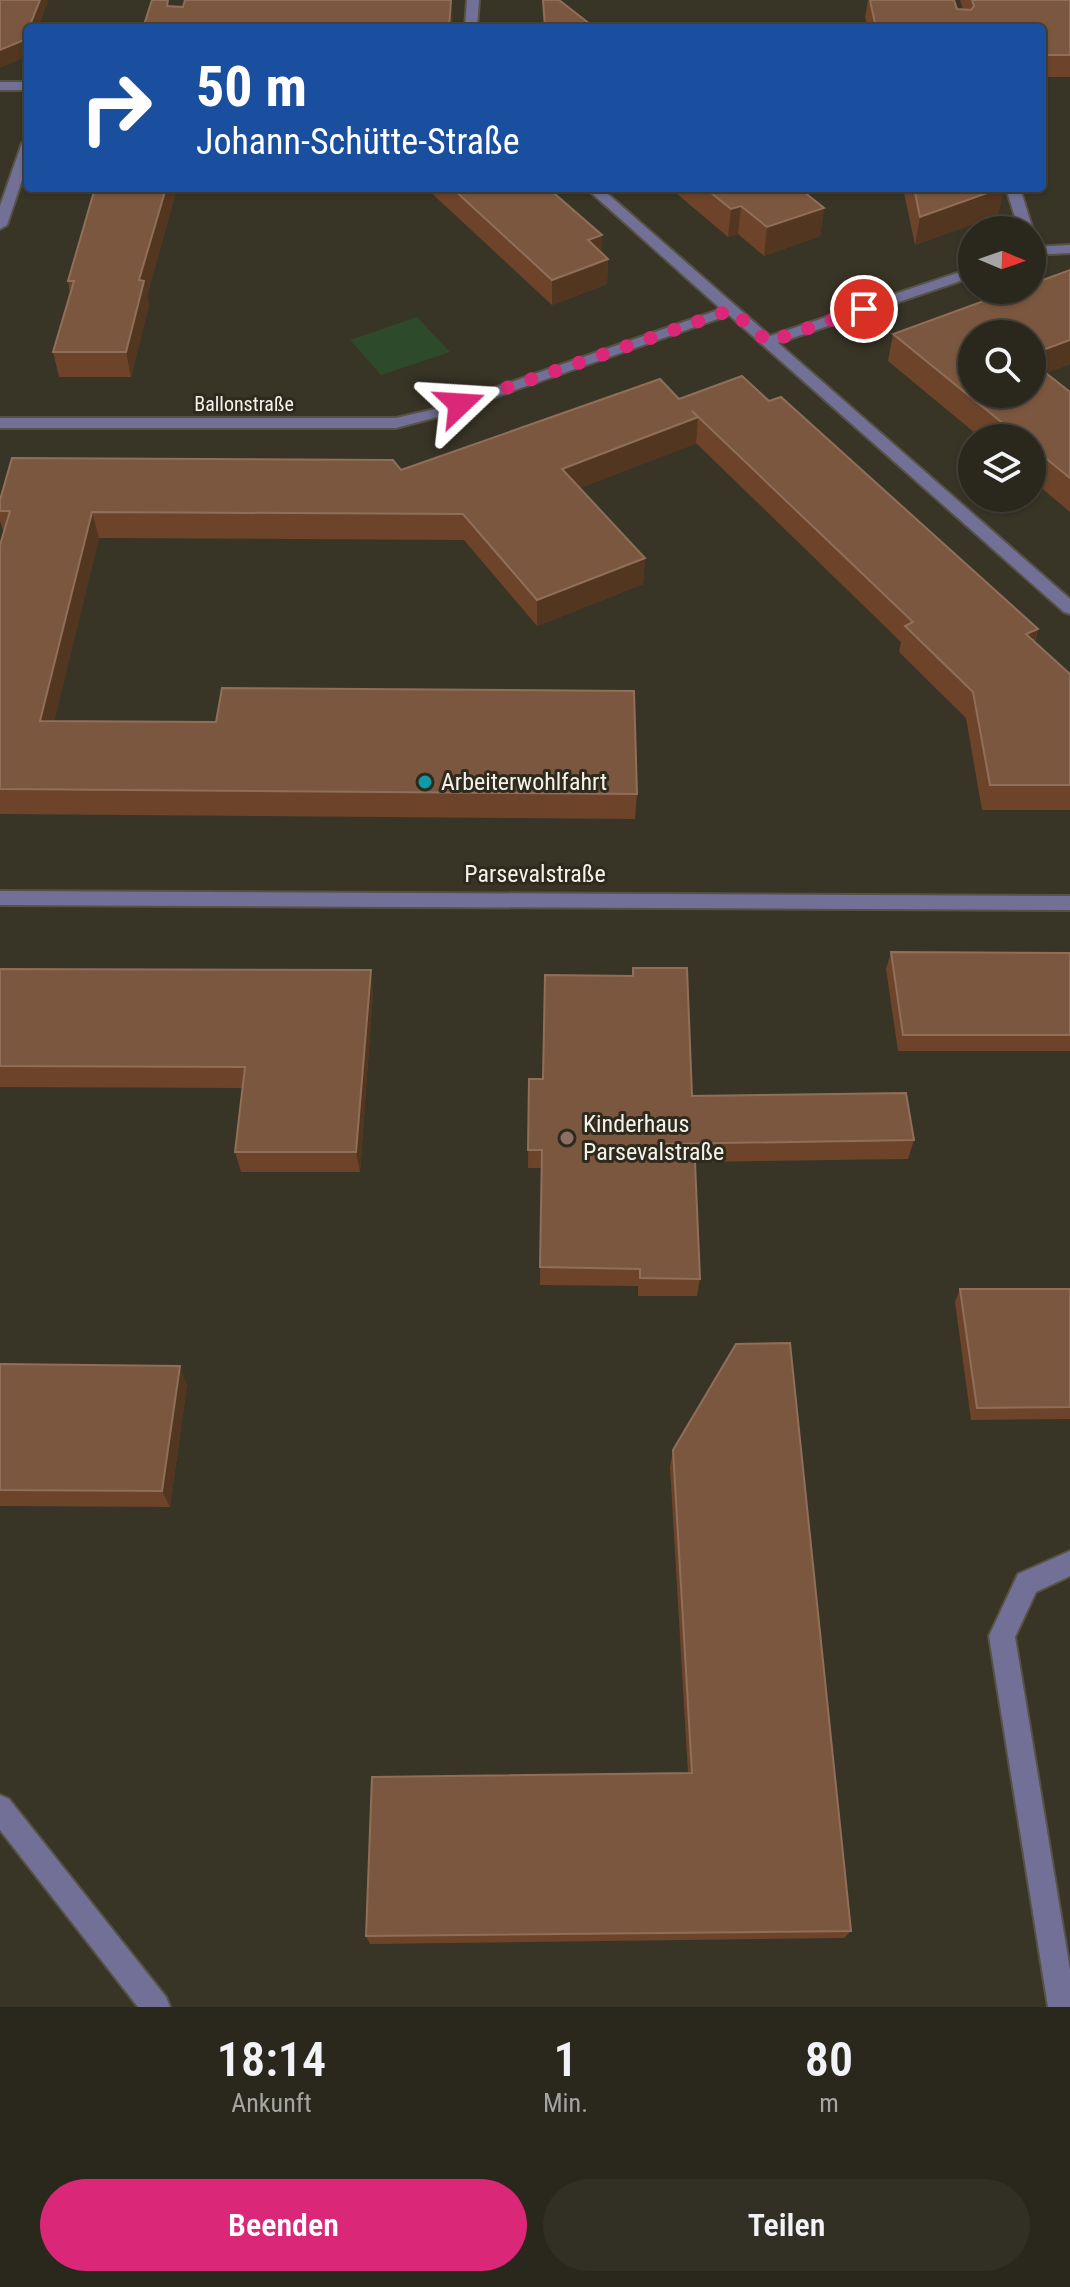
<!DOCTYPE html>
<html lang="de">
<meta charset="utf-8">
<style>
:root{--surface:#2a271c;--page:#322f25;--text:#f1f3f6;--muted:#a5a5a3;--line:#46443b;--accent:#db2777}
body{margin:0;font-family:"Roboto Condensed",sans-serif;background:var(--page);color:var(--text);height:100vh;display:flex;flex-direction:column;font-size:30px;white-space:nowrap}
*{box-sizing:border-box;margin:0}
p{font-size:26px;color:var(--muted)}
.icon{flex:none;width:44px;height:44px;fill:none;stroke:currentColor;stroke-width:2;stroke-linecap:round;stroke-linejoin:round}
.map{position:relative;height:2007px;overflow:hidden}
.details{display:flex;flex-direction:column;background:var(--surface);flex:1}
.details>*{flex:none}
.hud{position:absolute;left:24px;top:24px;width:1022px;height:168px;border-radius:8px;box-shadow:0 2px 6px #0004,0 0 0 2px var(--line);background:#1a4fa0;color:#fff;overflow:hidden}
.needle{width:52px;rotate:92deg}
.buttons{position:absolute;left:958px;top:216px;display:grid;gap:16px}
.buttons a{display:grid;place-items:center;width:88px;height:88px;border-radius:50%;background:var(--surface);box-shadow:0 2px 6px #0004,0 0 0 2px var(--line);font-size:40px}
.pin{position:absolute;display:grid;place-items:center;width:68px;height:68px;color:#fff;margin:-34px;border:4px solid #fff;border-radius:50%;box-shadow:0 2px 8px #0007}
.me{position:absolute;width:88px;margin:-44px;rotate:70deg;stroke-linejoin:round;filter:drop-shadow(0 0 6px #0008)}
.turn{display:flex;align-items:center;gap:28px;height:168px;padding:0 40px;font-size:36px}
.turn .icon{width:104px;height:104px;stroke-width:2.5}
.turn b{display:block;font-size:56px;line-height:68px}
.eta{display:flex;justify-content:space-evenly;align-items:center;height:136px;text-align:center}
.eta b{font-size:48px;font-weight:600;line-height:56px}
.button{display:flex;gap:16px;margin-top:auto;padding:16px 40px}
.button a{flex:1;height:92px;border-radius:48px;background:var(--accent);color:#fff;font-size:32px;font-weight:600;line-height:92px;text-align:center}
.button a+a{background:var(--page);color:var(--text)}
.map>svg:first-child{display:block}
.green{fill:#2d4a2a}
.lines{fill:none;stroke-linecap:round;stroke-linejoin:round}
.minor-casing{stroke:#565245;stroke-width:4}
.minor{fill:#737097;fill-rule:evenodd}
.wall{fill:#6d442a}
.shaded-wall{fill:#523620}
.building{fill:#7c573f;stroke:#8f6f5a;stroke-width:2}
.route{stroke:#db2777;stroke-width:14;stroke-dasharray:0 25.2}
.culture-dot{fill:#0f9aa8;stroke:#2e2a1d;stroke-width:3}
.education-dot{fill:#8d6e63;stroke:#2e2a1d;stroke-width:3}
.labels{text-anchor:middle;stroke-width:6;stroke-linejoin:round;paint-order:stroke}
.far-street-label{font-size:20px;fill:#f5f2e9;stroke:#2e2a1d}
.poi-label{font-size:24px;fill:#f5f2e9;stroke:#2e2a1d;text-anchor:start}
.street-label{font-size:24px;fill:#f5f2e9;stroke:#2e2a1d}
</style>
<div class="map">
<svg width="1070" height="2007" viewBox="0 0 1070 2007">
<rect width="100%" height="100%" fill="#383426"/>
<path class="green" d="M417,317l33,35 -69,23 -31,-35z"/>
<g class="lines">
<defs>
<g id="minor">
<path d="M467,0h12l-2,28h-12z"/>
<rect x="0" y="82" width="28" height="8"/>
<path d="M28,139v23l-21,63 -7,4v-23l22,-63z"/>
<path d="M586,188h15l169,148 202,-68v9l-194,66 292,256v15l-6,-2 -335,-297 -288,101 -45,12h-396v-10h396l35,-8 290,-101z"/>
<path d="M1006,188h14l13,42 -1,1 -13,-1z"/>
<path d="M1070,245v8l-38,2v-8z"/>
<path d="M0,891l1070,5v14l-1070,-5z"/>
<path d="M1070,1551v25l-34,16 -21,45 55,333v37h-22l-59,-371 29,-62z"/>
<path d="M0,1795l9,4 157,198 4,10h-32l-138,-177z"/>
</g>
</defs>
<use href="#minor" class="minor-casing"/>
<use href="#minor" class="minor"/>
</g>
<g class="wall">
<path d="M868,0h86l3,9h6l-3,-9h110v77h-28v-49h-174l-3,-11z"/>
<path d="M95,188h82l-30,108 2,9 -18,72h-72l-6,-25 17,-59 -2,-12z"/>
<path d="M426,188h122l53,65 7,6 -1,25 -55,21z"/>
<path d="M670,188h129l25,20 -4,28 -56,20 -26,-22 -10,3z"/>
<path d="M903,188h101l-6,27 -83,30z"/>
<path d="M893,334l177,30 -24,9 24,19v120l-38,-32v-42h-51l-93,-77z"/>
<path d="M679,399l90,2 269,228 -3,13 35,32v136h-88l-16,-92 -67,-66 2,-10 -205,-199 -116,45 65,70 -2,26 -106,42 -73,-86 -365,-2 -45,183 583,73 -2,25 -635,-5v-269l4,-12 -4,-12v-21l401,-30z"/>
<path d="M891,952l179,1v98h-172l-12,-82z"/>
<path d="M0,969l373,23 -13,180h-119l-6,-20 8,-64 -243,-1z"/>
<path d="M529,1079l163,17 222,44 -6,19 -213,3 5,117 -3,17h-59v-10l-98,-1 1,-117h-13z"/>
<path d="M960,1289h110v130l-99,1 -16,-118z"/>
<path d="M0,1364l187,20 -17,123 -170,-1z"/>
<path d="M673,1450l178,481 -7,7 -474,6 -4,-8 322,-163 -18,-306z"/>
</g>
<g class="shaded-wall">
<path d="M40,0h9l-11,28h-9z"/>
<path d="M451,0l2,17 -1,11h-3z"/>
<path d="M28,30v26l-28,12v-18z"/>
<path d="M166,188h11l-30,108 2,9 -18,72 -5,-25 13,-72z"/>
<path d="M1001,188h3l-6,27 -83,30 5,-28z"/>
<path d="M741,206l-3,28 -10,3 3,-28z"/>
<path d="M824,208l-4,28 -56,20 3,-29z"/>
<path d="M602,235l-1,24 -13,-19z"/>
<path d="M608,259l-1,25 -55,21v-25z"/>
<path d="M1070,340v24l-38,14v-24z"/>
<path d="M698,417l-2,27 -135,51 1,-26z"/>
<path d="M92,512l7,26 -51,208 -8,-25z"/>
<path d="M645,558l-2,26 -106,42v-26z"/>
<path d="M1038,629l-8,26 -4,-21z"/>
<path d="M371,970l2,22 -13,180 -4,-20z"/>
<path d="M180,1366l7,18 -17,123 -8,-16z"/>
</g>
<g class="building">
<path d="M0,0h40l-16,40 -24,10z"/>
<path d="M152,0h16l-1,6 16,1 2,-7h266l-2,28h-306z"/>
<path d="M543,0h16l36,28h-50z"/>
<path d="M870,0h84l3,9 14,1 3,-4 -2,-6h98v55h-28v-27h-166z"/>
<path d="M95,188h71l-27,92 5,1 -18,71h-73l21,-71h-6z"/>
<path d="M452,188h96l54,47 -14,5 20,19 -56,21z"/>
<path d="M705,188h94l25,20 -57,19 -26,-21 -10,3z"/>
<path d="M914,188h87l-81,29z"/>
<path d="M1070,270v70l-38,14v-20h-60v60h60v-32l38,30v86l-38,-31v-9h-11l-128,-104 121,-44h18v-6z"/>
<path d="M742,376l27,25 12,-4 257,232 -12,5 44,40v111h-80l-17,-93 -68,-66 8,-4 -221,-211 6,6 -136,52 83,89 -108,42 -74,-86 -371,-2 -52,209 176,1 6,-34 412,3 3,103 -637,-5v-244l10,-34h-10v-11l12,-42 381,2 8,10 259,-91 19,20z"/>
<path d="M891,952l179,1v82h-167z"/>
<path d="M633,968h54l5,128 214,-3 8,47 -253,4 34,18 5,117 -60,-1v-9l-100,-2 2,-117h-14l1,-71h14l2,-104 88,1z"/>
<path d="M0,969l371,1 -15,182h-121l10,-85 -245,-1z"/>
<path d="M960,1289h110v118l-93,1z"/>
<path d="M790,1343l61,588 -485,5 6,-159 320,-4 -19,-323 63,-106z"/>
<path d="M0,1364l180,2 -18,125 -162,-1z"/>
</g>
<g class="lines">
<path class="route" d="M460,404l271,-94 37,32 96,-33"/>
</g>
<circle class="culture-dot" cx="425" cy="782" r="8"/>
<circle class="education-dot" cx="567" cy="1138" r="8"/>
<g class="labels">
<g class="far-street-label">
<text x="244" y="411">Ballonstraße</text>
</g>
<g class="poi-label">
<text x="441" y="790">Arbeiterwohlfahrt</text>
<text x="583" y="1132">Kinderhaus<tspan x="583" dy="28">Parsevalstraße</tspan></text>
</g>
<g class="street-label">
<text x="535" y="882">Parsevalstraße</text>
</g>
</g>
</svg>
<div class="buttons">
<a><svg class="needle" viewBox="-14 -14 28 28"><path d="M0-13l5 13h-10z" fill="#e53935"/><path d="M0 13l5-13h-10z" fill="#a5a5a3"/></svg></a>
<a><svg class="icon" aria-label="search" viewBox="0 0 24 24"><circle cx="10" cy="10" r="6"/><path d="M15 15l6 6"/></svg></a>
<a><svg class="icon" aria-label="layers" viewBox="0 0 24 24"><path d="M12 4l9 5-9 5-9-5zM3 14l9 5 9-5"/></svg></a>
</div>
<div class="pin" style="left:864px;top:309px;background:#d93025"><svg class="icon" aria-label="arrive" viewBox="0 0 24 24"><path d="M6 21V4h12l-3 4 3 4H6"/></svg></div>
<svg class="me" style="left:460px;top:404px" viewBox="-20 -20 40 40"><path d="M0-17L14 15 0 8-14 15z" fill="#db2777" stroke="#fff" stroke-width="4"/></svg>
<div class="hud">
<div class="turn"><svg class="icon" aria-label="right" viewBox="0 0 24 24"><path d="M7 20v-9h11M14 6l5 5-5 5"/></svg><div><b>50 m</b>Johann-Schütte-Straße</div></div>
</div>
</div>
<section class="details">
<div class="eta">
<div><b>18:14</b><p>Ankunft</p></div>
<div><b>1</b><p>Min.</p></div>
<div><b>80</b><p>m</p></div>
</div>
<div class="button"><a>Beenden</a><a>Teilen</a></div>
</section>
